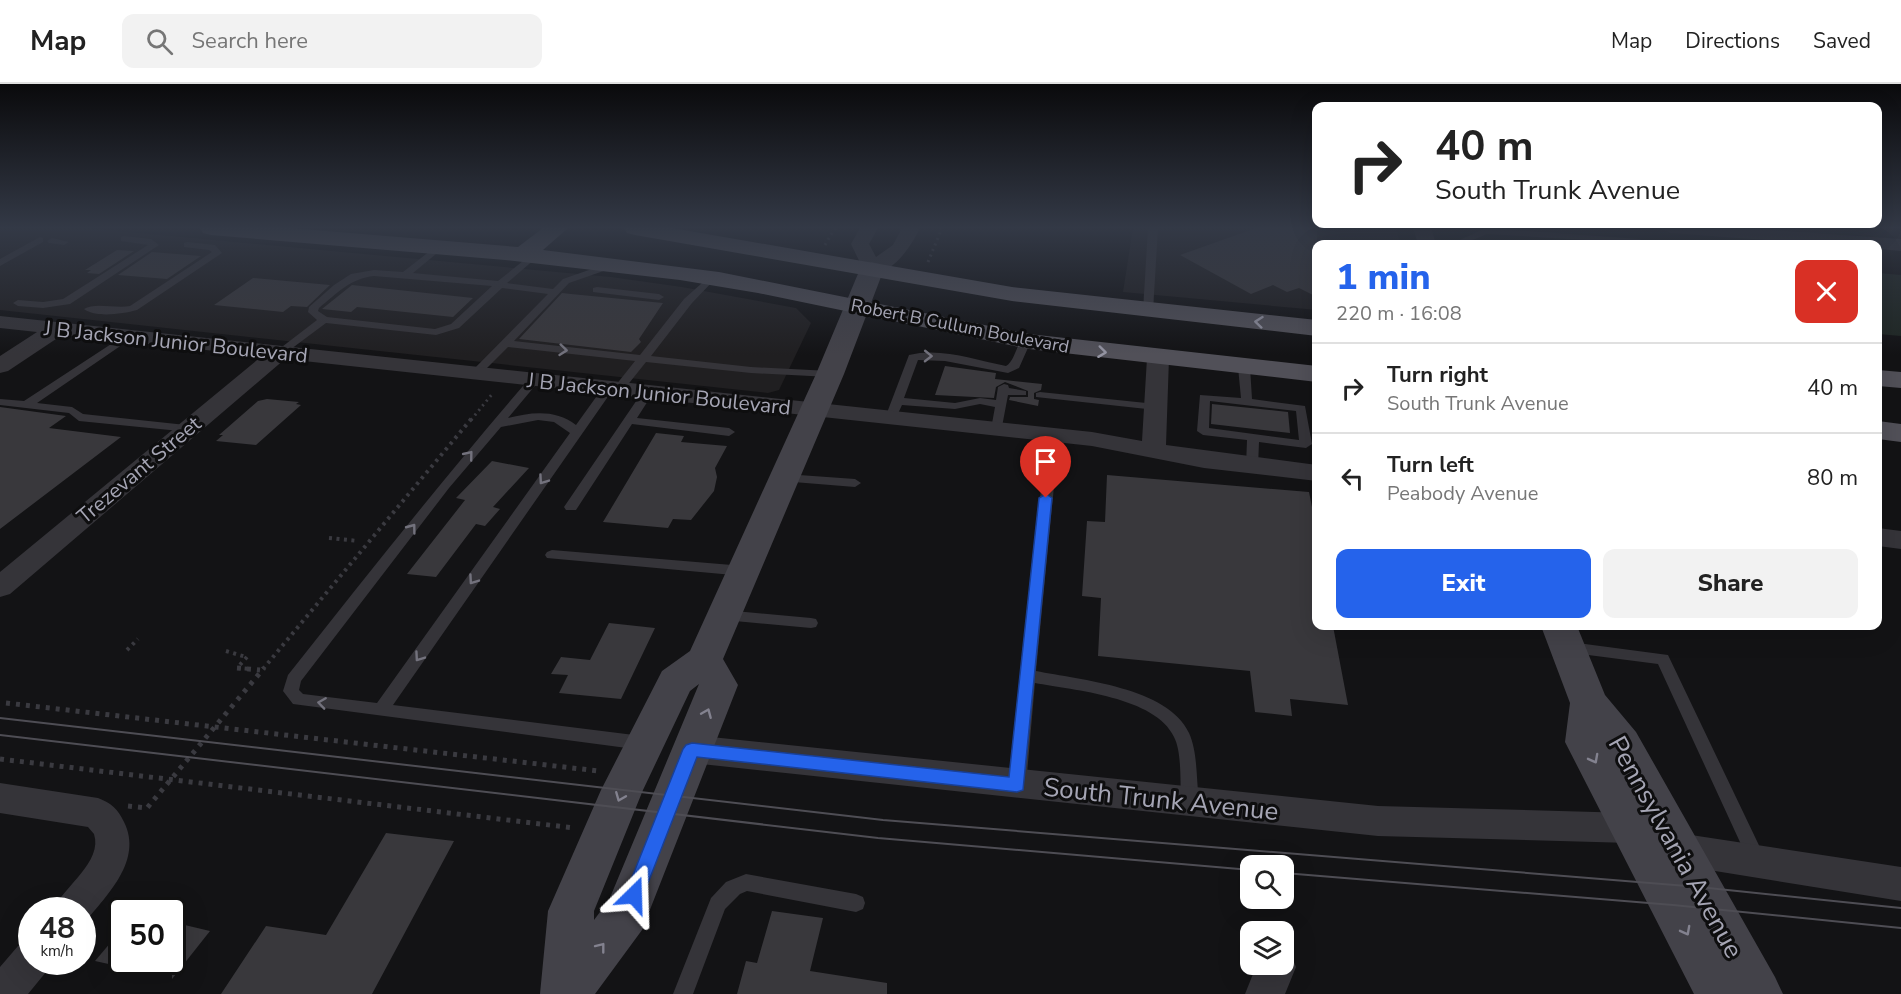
<!DOCTYPE html>
<meta charset="utf-8">
<style>
:root{--surface:#fff;--page:#f2f2f2;--text:#222;--muted:#767676;--line:#e0e0e0;--accent:#2563eb}
body{margin:0;font-family:"Nunito Sans",sans-serif;background:var(--page);color:var(--text);height:100vh;display:flex;flex-direction:column;font-size:22px;white-space:nowrap}
*{box-sizing:border-box;margin:0}
p{font-size:20px;color:var(--muted)}
.icon{flex:none;width:33px;height:33px;fill:none;stroke:currentColor;stroke-width:2;stroke-linecap:round;stroke-linejoin:round}
.map{position:relative;flex:1;overflow:hidden}
.details{position:absolute;left:1312px;top:156px;width:570px;height:390px;display:flex;flex-direction:column;background:var(--surface);border-radius:12px;box-shadow:0 6px 24px #0002}
.details>*{flex:none}
.guide{position:absolute;left:1312px;top:18px;width:570px;height:126px;border-radius:12px;box-shadow:0 6px 24px #0002;background:#fff;color:var(--text);overflow:hidden}
.tools{position:absolute;left:1240px;top:771px;display:grid;gap:12px}
.tools a{display:grid;place-items:center;width:54px;height:54px;border-radius:12px;background:var(--surface);box-shadow:0 6px 24px #0002;font-size:30px}
.speed{position:absolute;left:18px;top:813px;display:flex;gap:12px;font-size:30px;font-weight:700;text-align:center}
.speed>*{display:grid;place-content:center;width:78px;height:78px;border-radius:50%;background:var(--surface);box-shadow:0 6px 24px #0002;line-height:1}
.speed small{font-size:15px;font-weight:400}
.speed .limit{border:3px solid #111;border-radius:9px;background:#fff;color:#111}
.pin{position:absolute;display:grid;place-items:center;width:51px;height:51px;color:#fff;margin:-62px -26px;border-radius:50% 50% 50% 0;rotate:-45deg;box-shadow:0 0 6px #0007}
.pin .icon{rotate:45deg}
.me{position:absolute;width:66px;margin:-33px;rotate:22deg;stroke-linejoin:round;filter:drop-shadow(0 0 4px #0008)}
.turn{display:flex;align-items:center;gap:21px;height:126px;padding:0 24px;font-size:27px}
.turn .icon{width:78px;height:78px;stroke-width:2.5}
.turn b{display:block;font-size:42px;line-height:51px}
.round{display:grid;place-items:center;flex:none;width:63px;height:63px;border-radius:12px;background:var(--page)}
.overview{display:flex;align-items:center;justify-content:space-between;height:102px;padding:0 24px}
h1{font-size:36px;font-weight:800;line-height:45px;color:var(--accent)}
.cta{display:flex;gap:12px;margin-top:auto;padding:12px 24px}
.cta a{flex:1;height:69px;border-radius:12px;background:var(--accent);color:#fff;font-size:24px;font-weight:800;line-height:69px;text-align:center}
.cta a+a{background:var(--page);color:var(--text)}
ul{padding:0;list-style:none}
li{display:flex;align-items:center;gap:18px;height:90px;padding:0 24px;border-top:2px solid var(--line)}
li div{flex:1}
li b{display:block;font-size:22px}
li em{font-style:normal}
header{display:flex;align-items:center;gap:36px;box-sizing:border-box;height:84px;padding:0 30px;background:var(--surface);border-bottom:2px solid var(--line)}
header strong{font-size:28px}
nav{display:flex;gap:33px;margin-inline-start:auto;font-size:21px}
.search{width:420px;height:54px;background:var(--page);display:flex;align-items:center;gap:15px;box-sizing:border-box;padding:0 21px;border-radius:12px;color:var(--muted);font-size:22px}
.map>svg:first-child{display:block}
.built{fill:#201f21}
.green{fill:#1f2723}
.building{fill:#39383c}
.lines{fill:none;stroke-linecap:round;stroke-linejoin:round}
.path-far2{stroke:#3a3a40;stroke-width:3;stroke-dasharray:2 4;stroke-linecap:butt}
.path-far1{stroke:#3a3a40;stroke-width:4;stroke-dasharray:3 4.5;stroke-linecap:butt}
.path{stroke:#3a3a40;stroke-width:5;stroke-dasharray:4 6;stroke-linecap:butt}
.lane{fill:#353439;fill-rule:evenodd}
.street{fill:#353439;fill-rule:evenodd}
.secondary{fill:#434249;fill-rule:evenodd}
.primary{fill:#515058;fill-rule:evenodd}
.tram{stroke:#4e4d54;stroke-width:2}
.oneway{stroke:#9494a2}
.oneway2{stroke:#73727d}
.oneway3{stroke:#83828f}
.route{fill:#2563eb;stroke:#184099;stroke-width:1.5}
.labels{text-anchor:middle;stroke-width:6;stroke-linejoin:round;paint-order:stroke}
.far-street-label{font-size:18px;fill:#a5a5b4;stroke:#0e0e0f}
.street-label{font-size:21px;fill:#a5a5b4;stroke:#0e0e0f}
.near-street-label{font-size:26px;fill:#a5a5b4;stroke:#0e0e0f}
</style>
<header>
<strong>Map</strong>
<div class="search"><svg class="icon" aria-label="search" viewBox="0 0 24 24"><circle cx="10" cy="10" r="6"/><path d="M15 15l6 6"/></svg>Search here</div>
<nav><a>Map</a><a>Directions</a><a>Saved</a></nav>
</header>
<div class="map">
<svg width="1901" height="910" viewBox="0 0 1901 910">
<rect width="100%" height="100%" fill="#131315"/>
<g class="built">
<path d="M0,144h85l526,49 71,10 114,21 15,15 -32,67 -11,3 -768,-83z"/>
<path d="M1133,144h263l4,16h-83v66l-194,-18z"/>
</g>
<path class="green" d="M1878,189l23,2v61l-23,-2z"/>
<g class="building">
<path d="M1256,144h61v69l-18,-9 -12,4 -14,-7 -22,9 -71,-39z"/>
<path d="M117,166l17,1 -35,23 -12,-1 4,-3h-6z"/>
<path d="M152,168l49,4 -34,23 -49,-4z"/>
<path d="M253,194l77,7 -23,22 -16,-1 -8,6 -69,-7z"/>
<path d="M352,201l121,13 -20,19 -96,-10 -6,5 -29,-3z"/>
<path d="M562,209l9,1 92,9 -24,36 2,3 -10,10 -112,-13z"/>
<path d="M945,282l51,7 -1,6 47,5 -1,6 -7,3v6l5,1 -1,6 -29,-6 1,-3h18v-6l-23,-9 -9,5 -2,11 -59,-3z"/>
<path d="M267,315l32,3 -3,2 5,1 -45,40 -40,-4 7,-6h-4l39,-34z"/>
<path d="M1212,320l76,8 2,21 -79,-9z"/>
<path d="M0,323l66,9 -17,12 72,9 -121,92z"/>
<path d="M656,349l28,3 -3,6 46,4 -12,22 2,9 -3,14 -23,29 -18,-1 -5,9 -65,-6z"/>
<path d="M492,377l37,7 -36,39 7,2 -15,17 -9,-2 -40,53 -29,-3 58,-74 -9,-2z"/>
<path d="M1107,391l202,17 8,40v94h16l15,79 -58,-6 2,17 -37,-4 -5,-41 -152,-15 3,-58 -19,-2 5,-75 18,1z"/>
<path d="M609,539l46,5 -34,71 -62,-6 9,-18 -17,-1 10,-17 29,3z"/>
<path d="M386,749l68,8 -82,153h-151l45,-68 60,9z"/>
<path d="M772,827l51,7 -13,53 77,12v11h-150l9,-33 11,2z"/>
<path d="M172,838l38,9 -38,48z"/>
<path d="M122,845v38l-27,-6z"/>
</g>
<g class="lines">
<g class="path-far2">
<path d="M825,161l10,-17"/>
<path d="M928,178l14,-34"/>
<path d="M471,336l22,-27"/>
</g>
<g class="path-far1">
<path d="M329,454l29,3"/>
<path d="M127,566l11,-11"/>
<path d="M226,567l20,6"/>
<path d="M247,573l-10,11 13,1"/>
<path d="M263,585l209,-251"/>
</g>
<g class="path">
<path d="M237,584l23,2"/>
<path d="M6,619l593,68"/>
<path d="M0,675l574,69"/>
<path d="M128,722l19,2 117,-140"/>
</g>
<g class="lane">
<path d="M1148,144h10l-5,83 -5,3 -5,-3z"/>
<path d="M1486,144l153,11 13,5 -165,-10 -24,10h-12z"/>
<path d="M124,152l27,3 8,6 -89,59 -27,4 -25,-2 -5,-3 5,-3 25,2 20,-3 85,-54 -27,-4v-4z"/>
<path d="M40,153l3,1v4l-43,24v-7z"/>
<path d="M52,154l17,4 -5,3 -15,-2 -2,-2z"/>
<path d="M187,158l28,3 7,8 -85,57c-15,4 -41,8 -53,-1 11,-7 32,0 46,-3l82,-54 -3,-2 -25,-3v-4z"/>
<path d="M439,160l5,3 -2,2 -29,24 85,8 35,-28 5,3 -2,2 -29,25 46,6 10,-10 46,-16h6v4l-46,16 -55,58 126,14 44,-56 27,-24 5,3 -2,2 -22,23 -41,53 100,11 79,4 6,3 -6,3 -79,-4 -105,-11 -24,30 -4,1 -6,-3 23,-29 -127,-14 -30,30h-8v-4l78,-79 -46,-6 -43,40 -23,7 -110,-12 -43,32h-8l-1,-2 43,-33 -9,-8 1,-5 25,-22 17,-11 23,-4 29,2zM374,192l118,10 -41,38 -16,5 -108,-12 -9,-6 1,-3c17,-14 32,-30 55,-32z"/>
<path d="M597,203l62,7 5,3 -5,3 -66,-8v-4z"/>
<path d="M128,249l4,1v4l-95,65 35,4 11,7 103,11 4,1 2,3 -2,3 -111,-11 -10,-8 -69,-8v-6l24,2z"/>
<path d="M1026,254l5,3 -12,27 -11,5 -63,-12 -27,-1 -14,38 51,5 25,-5 16,2 2,-13 6,-3 4,1 1,3 17,3v4h-18l-7,37h-8l-2,-3 4,-22 -15,-3 -25,5 -53,-4 -7,15 -4,2 -6,-4 24,-63c32,-8 66,5 97,11 10,-6 9,-23 20,-28z"/>
<path d="M1244,280l6,3 2,32 53,7 7,38 -6,4 -47,-6 -1,25 -6,4 -6,-4 1,-27 -44,-5 -6,-4 3,-36 41,3 -3,-31zM1210,317l86,10 3,29 -90,-12z"/>
<path d="M533,294l6,3 -31,37c23,-6 48,-9 68,7l28,-39h8l2,2 -221,317 249,31 6,2 2,5 -2,5 -6,2 -349,-46 -10,-13 5,-16c79,-100 159,-201 241,-296zM538,336l16,2 16,11 -193,270 -74,-9 -4,-4 2,-9 148,-193 52,-61z"/>
<path d="M647,306l6,3 -16,25 92,10 6,4 -6,4 -97,-12 -56,86h-10l-2,-3 79,-116z"/>
<path d="M1040,308l116,12 6,3 -6,3 -120,-13v-4z"/>
<path d="M1053,347l6,4 -23,236c44,9 132,16 153,62 9,20 7,46 10,68l-3,5 -6,2 -6,-2 -3,-5c-1,-18 1,-49 -7,-64 -18,-40 -101,-47 -139,-54l-9,102 -3,5 -6,2 -6,-2 -3,-5 39,-350z"/>
<path d="M785,390l70,5 6,4 -6,4 -74,-6 -2,-3 2,-3z"/>
<path d="M552,466l192,16 7,5 -7,5 -197,-18 -2,-3 2,-3z"/>
<path d="M724,526l87,8 5,1 2,4 -2,4 -5,1 -87,-8 -5,-1 -2,-4 2,-4z"/>
<path d="M1570,558l98,13 98,205 -3,6 -6,2 -6,-2 -93,-202 -93,-12 -3,-4 3,-4z"/>
<path d="M746,790l110,20 7,3 2,6 -2,6 -7,3 -109,-21 -7,3 -15,15 -32,85h-20l38,-96 15,-16z"/>
</g>
<g class="street">
<path d="M860,144h18l-9,16 7,13 17,-12 9,-17h18c-9,19 -30,51 -55,45l-14,-29z"/>
<path d="M1413,144h18l5,16h-18z"/>
<path d="M1661,144h80l160,11v12l-23,-2v-5h-59l-149,-11z"/>
<path d="M0,232l1092,116 50,9 5,-83 3,-5h16l3,5 -3,87 151,20v16l-113,-13 -112,-22 -807,-87 -275,235 -10,3v-25l262,-216 -200,-21 -54,36 -8,2v-17l37,-24 -37,-4z"/>
<path d="M1878,444l23,3v18l-23,-3z"/>
<path d="M692,651l686,71 253,7 12,4 6,11 -6,11 -12,4 -253,-7 -686,-73 -12,-4 -5,-10 5,-10z"/>
<path d="M0,699l98,15c13,5 20,11 26,24 19,38 -16,72 -39,100l-3,2v-14h-29c11,-24 50,-48 41,-76l-6,-7 -88,-14z"/>
<path d="M1678,749l223,34v34l-223,-36 -13,-5 -5,-11 5,-11z"/>
<path d="M32,856v22h18l-4,10 -18,22h-28v-27l18,-21z"/>
<path d="M1284,867l6,2 6,14 -11,27h-40l12,-30h27z"/>
</g>
<g class="secondary">
<path d="M872,178l8,2 4,5 -40,105 -121,285 15,26 -96,245 -47,64h-55l8,-83 53,-121 61,-119 28,-20 126,-277 44,-105 4,-5zM699,600l-90,216 -15,20v-9l49,-121 47,-99z"/>
<path d="M1541,542h36l28,69 31,37 139,245 8,17h-89l-129,-252 5,-39z"/>
</g>
<g class="primary">
<path d="M200,144h90l228,19 25,-19h25l-25,22 176,22 310,62 288,32v16l-288,-33 -271,-56 -78,-13 -175,-20 -294,-25 -8,-2z"/>
<path d="M624,144h48l340,59 305,33v16l-305,-35 -377,-66 -8,-2z"/>
<path d="M1878,286l23,2v16l-23,-2z"/>
<path d="M1878,337l23,3v18l-23,-3z"/>
</g>
<g class="tram">
<path d="M0,634l883,102 816,67 202,21"/>
<path d="M0,651l878,103 373,32"/>
<path d="M1284,789l389,32 228,23"/>
</g>
</g>
<defs><path id="oneway-chevron" d="M-2-3.5L2.5 0L-2 3.5" fill="none" stroke-width="1.6" stroke-linecap="round" stroke-linejoin="round" transform="scale(1.5)"/></defs>
<g class="oneway">
<use href="#oneway-chevron" transform="translate(1259 238) rotate(-174)"/>
<use href="#oneway-chevron" transform="translate(1102 268) rotate(7)"/>
</g>
<g class="oneway2">
<use href="#oneway-chevron" transform="translate(563 266) rotate(6)"/>
<use href="#oneway-chevron" transform="translate(928 272) rotate(1)"/>
<use href="#oneway-chevron" transform="translate(469 371) rotate(-51)"/>
<use href="#oneway-chevron" transform="translate(543 396) rotate(125)"/>
<use href="#oneway-chevron" transform="translate(412 444) rotate(-53)"/>
<use href="#oneway-chevron" transform="translate(473 496) rotate(125)"/>
<use href="#oneway-chevron" transform="translate(419 573) rotate(125)"/>
<use href="#oneway-chevron" transform="translate(322 619) rotate(-172)"/>
</g>
<g class="oneway3">
<use href="#oneway-chevron" transform="translate(707 629) rotate(-67)"/>
<use href="#oneway-chevron" transform="translate(1594 675) rotate(62)"/>
<use href="#oneway-chevron" transform="translate(620 713) rotate(112)"/>
<use href="#oneway-chevron" transform="translate(1686 847) rotate(62)"/>
<use href="#oneway-chevron" transform="translate(601 863) rotate(-52)"/>
</g>
<linearGradient id="sky" x2="0" y2="1"><stop stop-color="#0a0a0c"/><stop offset="0.53" stop-color="#333946"/><stop offset="1" stop-color="#333946" stop-opacity="0"/></linearGradient>
<rect width="1901" height="271" fill="url(#sky)"/>
<path class="route" d="M1046,410l6,4 -29,292 -6,2 -320,-35 -56,144 -7,2 -7,-2 -2,-6 58,-146 3,-4 6,-2 317,34 30,-279z"/>
<g class="labels">
<g class="far-street-label">
<text transform="translate(960 242) rotate(11)" y="6">Robert B Cullum Boulevard</text>
</g>
<g class="street-label">
<text transform="translate(176 258) rotate(6)" y="7">J B Jackson Junior Boulevard</text>
<text transform="translate(659 310) rotate(6)" y="7">J B Jackson Junior Boulevard</text>
<text transform="translate(139 386) rotate(-40)" y="7">Trezevant Street</text>
</g>
<g class="near-street-label">
<text transform="translate(1161 715) rotate(6)" y="9">South Trunk Avenue</text>
<text transform="translate(1676 763) rotate(61)" y="9">Pennsylvania Avenue</text>
</g>
</g>
</svg>
<div class="tools">
<a><svg class="icon" aria-label="search" viewBox="0 0 24 24"><circle cx="10" cy="10" r="6"/><path d="M15 15l6 6"/></svg></a>
<a><svg class="icon" aria-label="layers" viewBox="0 0 24 24"><path d="M12 4l9 5-9 5-9-5zM3 14l9 5 9-5"/></svg></a>
</div>
<div class="speed"><div>48<small>km/h</small></div><div class="limit">50</div></div>
<div class="pin" style="left:1046px;top:414px;background:#d93025"><svg class="icon" aria-label="arrive" viewBox="0 0 24 24"><path d="M6 21V4h12l-3 4 3 4H6"/></svg></div>
<svg class="me" style="left:634px;top:811px" viewBox="-20 -20 40 40"><path d="M0-17L14 15 0 8-14 15z" fill="#2563eb" stroke="#fff" stroke-width="4"/></svg>
<div class="guide">
<div class="turn"><svg class="icon" aria-label="right" viewBox="0 0 24 24"><path d="M7 20v-9h11M14 6l5 5-5 5"/></svg><div><b>40 m</b>South Trunk Avenue</div></div>
</div>
<section class="details">
<div class="overview"><div><h1>1 min</h1><p>220 m · 16:08</p></div><a class="round" style="background:#d93025;color:#fff"><svg class="icon" aria-label="close" viewBox="0 0 24 24"><path d="M6 6l12 12M18 6L6 18"/></svg></a></div>
<ul>
<li><svg class="icon" aria-label="right" viewBox="0 0 24 24"><path d="M7 20v-9h11M14 6l5 5-5 5"/></svg><div><b>Turn right</b><p>South Trunk Avenue</p></div><em>40 m</em></li>
<li><svg class="icon" aria-label="left" viewBox="0 0 24 24"><path d="M17 20v-9H6M10 6l-5 5 5 5"/></svg><div><b>Turn left</b><p>Peabody Avenue</p></div><em>80 m</em></li>
</ul>
<div class="cta"><a>Exit</a><a>Share</a></div>
</section>
</div>
